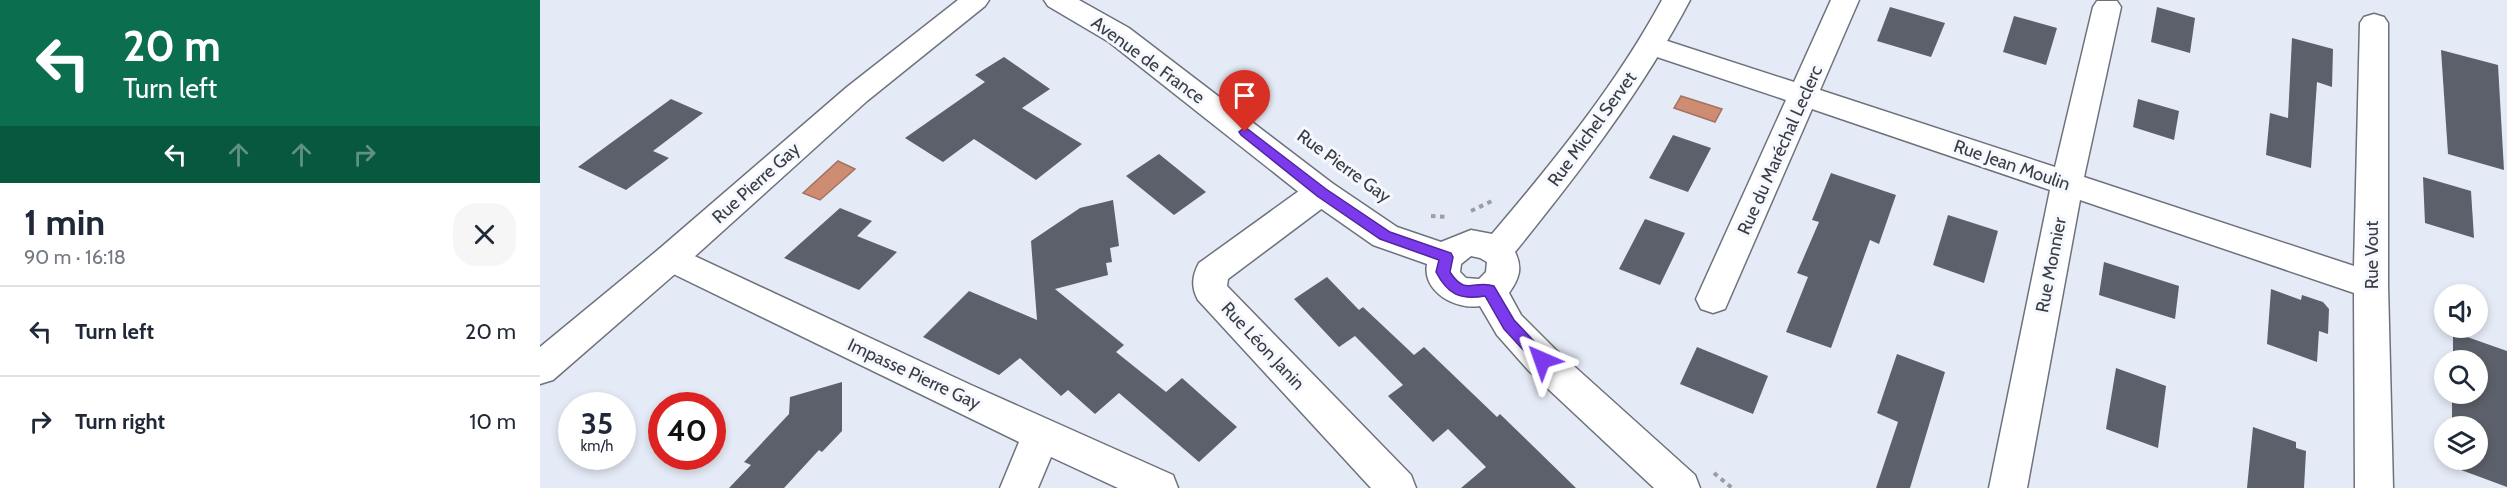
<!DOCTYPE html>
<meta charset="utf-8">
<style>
:root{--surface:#fff;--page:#f6f6f7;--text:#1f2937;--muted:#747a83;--line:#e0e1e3}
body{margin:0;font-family:Cabin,sans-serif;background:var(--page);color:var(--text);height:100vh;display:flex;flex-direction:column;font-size:22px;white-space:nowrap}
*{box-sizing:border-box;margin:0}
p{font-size:20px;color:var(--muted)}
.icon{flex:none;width:33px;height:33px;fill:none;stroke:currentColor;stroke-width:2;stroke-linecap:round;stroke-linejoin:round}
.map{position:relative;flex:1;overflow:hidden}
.details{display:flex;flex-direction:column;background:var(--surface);width:540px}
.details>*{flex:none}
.guide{background:#0b6e4f;color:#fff;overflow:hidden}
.fabs{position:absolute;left:1894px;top:284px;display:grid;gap:12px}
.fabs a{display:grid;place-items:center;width:54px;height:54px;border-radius:50%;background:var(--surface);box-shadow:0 3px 9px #0003;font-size:30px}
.speed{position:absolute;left:18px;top:392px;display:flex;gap:12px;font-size:30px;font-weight:700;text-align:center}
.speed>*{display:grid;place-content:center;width:78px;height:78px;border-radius:50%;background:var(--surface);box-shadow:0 3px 9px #0003;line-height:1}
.speed small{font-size:15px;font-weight:400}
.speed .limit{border:9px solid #d22;background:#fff;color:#111}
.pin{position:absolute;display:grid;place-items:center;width:51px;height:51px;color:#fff;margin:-62px -26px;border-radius:50% 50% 50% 0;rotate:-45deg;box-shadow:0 0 6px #0007}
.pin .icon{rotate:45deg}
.me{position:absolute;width:66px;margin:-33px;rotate:317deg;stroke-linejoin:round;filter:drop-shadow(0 0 4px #0008)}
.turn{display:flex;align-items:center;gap:21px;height:126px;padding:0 24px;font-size:27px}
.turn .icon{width:78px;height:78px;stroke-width:2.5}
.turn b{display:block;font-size:42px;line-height:51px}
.lanes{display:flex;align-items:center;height:57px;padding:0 24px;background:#0003;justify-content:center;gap:30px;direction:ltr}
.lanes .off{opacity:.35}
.round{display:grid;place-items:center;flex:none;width:63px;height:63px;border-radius:24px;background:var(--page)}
.head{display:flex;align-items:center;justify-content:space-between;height:102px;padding:0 24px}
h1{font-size:36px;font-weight:700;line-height:45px}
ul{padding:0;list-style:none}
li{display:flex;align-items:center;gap:18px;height:90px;padding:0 24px;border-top:2px solid var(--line)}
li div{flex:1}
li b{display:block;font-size:22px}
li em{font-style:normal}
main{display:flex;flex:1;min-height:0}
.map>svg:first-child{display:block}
.water{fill:#ce8c72;stroke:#a27463;stroke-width:1.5}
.building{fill:#5b606a}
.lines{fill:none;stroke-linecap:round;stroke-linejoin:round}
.minor-casing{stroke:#6d727c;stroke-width:3}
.tertiary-casing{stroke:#6d727c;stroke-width:3}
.path{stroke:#9a9ea6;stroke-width:4;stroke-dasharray:4.5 4.5;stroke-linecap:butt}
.minor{fill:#fff;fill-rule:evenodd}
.tertiary{fill:#fff;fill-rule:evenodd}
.route{fill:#7c3aed;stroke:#51269a;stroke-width:1.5}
.labels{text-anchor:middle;stroke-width:6;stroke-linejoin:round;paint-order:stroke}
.street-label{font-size:18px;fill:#3a3d41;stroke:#f5f8ff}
</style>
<main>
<section class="details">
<div class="guide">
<div class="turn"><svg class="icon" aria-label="left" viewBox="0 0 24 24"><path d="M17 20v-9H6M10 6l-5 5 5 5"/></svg><div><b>20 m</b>Turn left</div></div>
<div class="lanes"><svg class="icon" aria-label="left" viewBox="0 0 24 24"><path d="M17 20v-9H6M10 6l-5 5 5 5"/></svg><svg class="icon off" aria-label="ahead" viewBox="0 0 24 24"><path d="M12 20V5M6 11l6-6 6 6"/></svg><svg class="icon off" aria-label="ahead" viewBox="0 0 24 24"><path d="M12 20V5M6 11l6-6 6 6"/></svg><svg class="icon off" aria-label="right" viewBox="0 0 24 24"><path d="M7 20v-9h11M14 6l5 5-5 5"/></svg></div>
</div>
<div class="head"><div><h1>1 min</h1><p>90 m · 16:18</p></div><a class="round"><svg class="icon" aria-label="close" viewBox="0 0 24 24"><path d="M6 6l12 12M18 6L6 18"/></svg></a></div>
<ul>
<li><svg class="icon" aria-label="left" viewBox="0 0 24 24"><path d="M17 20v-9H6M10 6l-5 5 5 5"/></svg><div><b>Turn left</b></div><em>20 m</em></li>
<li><svg class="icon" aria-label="right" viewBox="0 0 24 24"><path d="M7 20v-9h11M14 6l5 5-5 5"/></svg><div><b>Turn right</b></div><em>10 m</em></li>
</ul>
</section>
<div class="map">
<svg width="1967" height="488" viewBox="0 0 1967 488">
<rect width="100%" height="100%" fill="#e5ebf6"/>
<g class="water">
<path d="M1141,96l41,13 -7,13 -41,-14z"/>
<path d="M298,161l17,8 -35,31 -17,-7z"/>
</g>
<g class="building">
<path d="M1350,7l55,16 -14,34 -54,-16z"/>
<path d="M1617,7l38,11 -5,35 -39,-11z"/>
<path d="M1474,16l43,12 -11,37 -43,-13z"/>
<path d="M1752,38l41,11 -1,38 -15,-5 -6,86 -45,-13 4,-42 18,5z"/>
<path d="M1901,50l57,15 6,105 -56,-16z"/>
<path d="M464,57l46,32 -28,19 60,36 -46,36 -62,-41 -31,23 -38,-24 80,-56 -10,-7z"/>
<path d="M131,99l32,14 -50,38 16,7 -43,32 -48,-23z"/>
<path d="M1598,99l41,12 -5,29 -41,-13z"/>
<path d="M1133,135l38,13 -23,44 -39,-14z"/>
<path d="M619,154l47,38 -32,23 -48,-39z"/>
<path d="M1291,173l65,22 -17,49 -9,-4 -39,108 -45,-16 22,-55 -11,-4 22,-51 -7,-2z"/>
<path d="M1883,177l48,14 3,47 -49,-15z"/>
<path d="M573,200l6,46 -9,2 2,14 -6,1 2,12 -53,14 69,56 -8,7 50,40 16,-14 55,49 -38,35 -80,-69 -24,21 -27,-24 -7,6 -41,-38 -21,17 -76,-38 46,-46 68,29 -6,-79 49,-33z"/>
<path d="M300,208l32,13 -15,15 40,16 -38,38 -75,-32z"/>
<path d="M1408,215l50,16 -14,52 -51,-18z"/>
<path d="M1105,219l40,14 -25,52 -41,-16z"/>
<path d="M1564,262l75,24 -4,33 -76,-24z"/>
<path d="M787,277l32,33 4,-3 51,48 10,-8 73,70 3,-3 76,74h-115l25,-21 -38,-38 -15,13 -45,-46 15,-11 -48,-49 -16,11 -45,-48z"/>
<path d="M1731,289l30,11 1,-5 21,7 6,7 -1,25 -9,-3 -2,31 -50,-18z"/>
<path d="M1913,332l54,19v136l-54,-20v-8h25v-33h-26v-23l2,-10h24v-33h-25z"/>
<path d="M1157,347l71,29 -15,38 -73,-30z"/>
<path d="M1357,354l48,18 -35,116h-34l22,-66 -21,-9z"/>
<path d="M1576,368l50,18 -8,62 -52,-19z"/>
<path d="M302,382v49l-20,21 -3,-2 -35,38h-55l22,-23 -7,-3 45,-48 1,-17z"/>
<path d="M1713,427l43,15v6l10,3 -2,37h-57z"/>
</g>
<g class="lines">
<defs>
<g id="minor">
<path d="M1291,0h28l-39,90 235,77 38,-160 4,-6h20l4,6 -37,170 270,89 6,-243 4,-6 10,-3 10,3 4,6v262l5,203h-38l-1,-195 -274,-93 -53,288h-38l61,-298 -238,-81 -87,200 -12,4 -12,-4 -5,-10 90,-199 -144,-48 -4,-7 4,-7 10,-2 142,46z"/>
<path d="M781,180l11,3 5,9 -5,9 -104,78 -1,7 184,189 5,13h-45l-173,-188c-7,-13 -6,-24 1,-37l111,-80z"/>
<path d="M131,245l300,140 202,90 5,13h-60l-67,-31 -13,31h-38l19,-46 -360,-175 -5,-9 5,-9z"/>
</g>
<g id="tertiary">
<path d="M418,0h31l-4,6 -118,95 -184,166 -130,113 -13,4v-37l119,-98 188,-162z"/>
<path d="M504,0h35l50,28 203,155 65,44 44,15 30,-12 21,4c62,-73 124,-149 170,-234h28c-48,91 -111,173 -175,252 8,16 4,27 -6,41l12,22 34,34 140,126 5,13h-46l-125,-117 -32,-36 -17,-29c-24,4 -58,-14 -53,-42l-54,-19 -63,-44 -201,-159 -61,-36zM931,256l9,2 7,4 -1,10 -7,7 -13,-1 -6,-6 1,-8z"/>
</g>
</defs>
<use href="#minor" class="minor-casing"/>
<use href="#tertiary" class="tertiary-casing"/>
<g class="path">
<path d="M931,211l23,-11"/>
<path d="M891,216l16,1"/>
<path d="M1174,473l18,15"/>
</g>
<use href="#minor" class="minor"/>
<use href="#tertiary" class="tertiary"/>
</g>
<path class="route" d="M705,127l81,62 64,43 61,21 2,4 -3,15c16,25 24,7 44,14l20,34 34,36 2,4 -2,5 -6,2 -5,-2 -33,-36 -19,-33c-25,4 -37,-1 -49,-24l3,-12 -59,-21 -63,-43 -76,-61 -2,-3z"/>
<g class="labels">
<g class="street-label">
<text transform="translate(608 60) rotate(36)" y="6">Avenue de France</text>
<text transform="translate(1052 129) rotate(-54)" y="6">Rue Michel Servet</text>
<text transform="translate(1240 150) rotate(-66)" y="6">Rue du Maréchal Leclerc</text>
<text transform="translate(1472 165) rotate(19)" y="6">Rue Jean Moulin</text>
<text transform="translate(804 166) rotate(36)" y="6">Rue Pierre Gay</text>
<text transform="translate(216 183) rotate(-42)" y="6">Rue Pierre Gay</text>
<text transform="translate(1832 255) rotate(-90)" y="6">Rue Vout</text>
<text transform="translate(1511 265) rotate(-79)" y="6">Rue Monnier</text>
<text transform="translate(723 346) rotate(47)" y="6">Rue Léon Janin</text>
<text transform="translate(374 374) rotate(25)" y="6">Impasse Pierre Gay</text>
</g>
</g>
</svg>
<div class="fabs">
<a><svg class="icon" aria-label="sound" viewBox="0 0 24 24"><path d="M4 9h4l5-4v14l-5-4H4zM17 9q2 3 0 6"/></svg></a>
<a><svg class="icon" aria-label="search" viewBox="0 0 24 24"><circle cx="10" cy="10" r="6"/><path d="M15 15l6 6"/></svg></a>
<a><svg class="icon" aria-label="layers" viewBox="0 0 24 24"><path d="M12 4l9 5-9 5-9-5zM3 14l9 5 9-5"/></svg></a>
</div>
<div class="speed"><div>35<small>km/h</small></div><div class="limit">40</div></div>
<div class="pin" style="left:705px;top:132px;background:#d93025"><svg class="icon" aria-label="arrive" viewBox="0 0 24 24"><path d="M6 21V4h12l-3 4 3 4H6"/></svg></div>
<svg class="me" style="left:1002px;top:360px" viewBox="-20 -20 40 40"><path d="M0-17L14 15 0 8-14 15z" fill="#7c3aed" stroke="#fff" stroke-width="4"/></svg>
</div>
</main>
